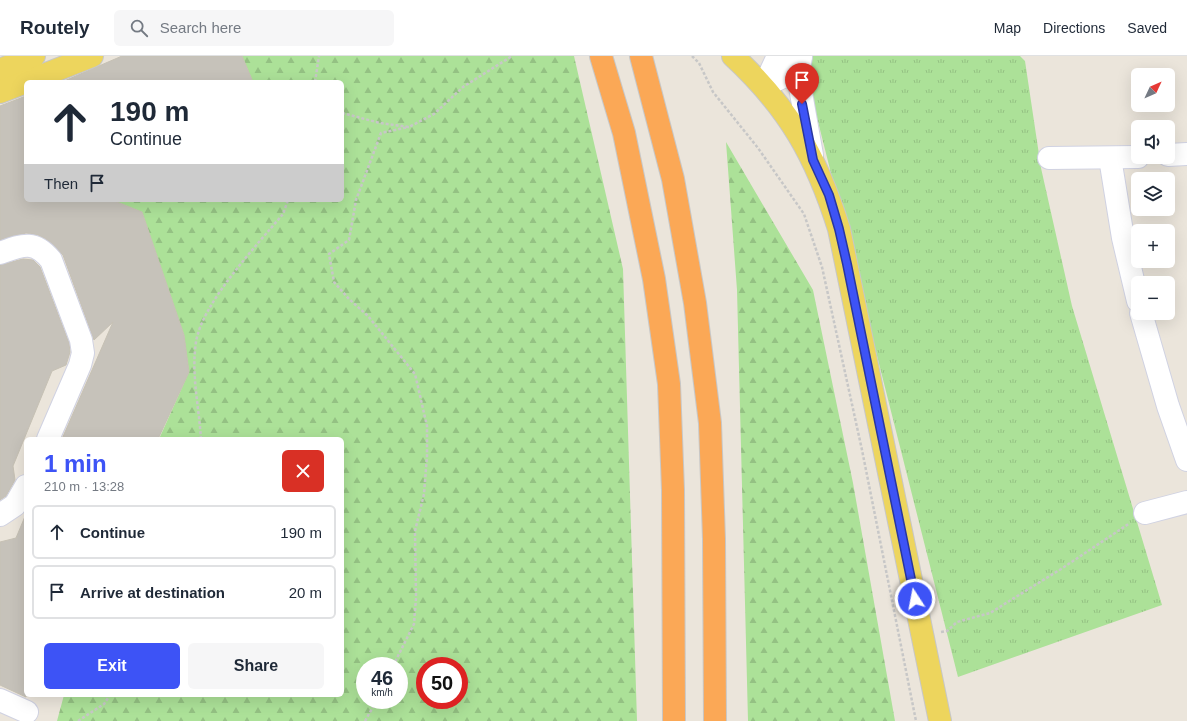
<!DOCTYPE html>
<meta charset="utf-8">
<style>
:root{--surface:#fff;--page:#f6f6f7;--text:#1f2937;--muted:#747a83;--line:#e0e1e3;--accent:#3d53f6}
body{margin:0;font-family:Helvetica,sans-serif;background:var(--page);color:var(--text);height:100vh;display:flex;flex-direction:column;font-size:15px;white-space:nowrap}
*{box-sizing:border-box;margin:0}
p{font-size:13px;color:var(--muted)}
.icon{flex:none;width:22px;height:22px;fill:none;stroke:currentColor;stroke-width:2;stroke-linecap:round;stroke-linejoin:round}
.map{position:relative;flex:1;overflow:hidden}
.side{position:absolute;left:24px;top:381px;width:320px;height:260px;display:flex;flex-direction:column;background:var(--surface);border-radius:6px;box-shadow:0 4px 16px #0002}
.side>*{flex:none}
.hud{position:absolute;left:24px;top:24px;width:320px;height:122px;border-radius:6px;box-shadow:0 4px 16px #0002;background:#fff;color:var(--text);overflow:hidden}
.needle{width:26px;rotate:46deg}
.controls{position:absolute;left:1131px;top:12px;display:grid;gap:8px}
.controls a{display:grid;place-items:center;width:44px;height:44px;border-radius:6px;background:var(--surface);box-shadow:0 4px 16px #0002;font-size:20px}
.speed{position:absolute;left:356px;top:601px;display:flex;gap:8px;font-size:20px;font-weight:700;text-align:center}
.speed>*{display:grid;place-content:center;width:52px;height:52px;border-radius:50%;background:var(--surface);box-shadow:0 4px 16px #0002;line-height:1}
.speed small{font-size:10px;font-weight:400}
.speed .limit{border:6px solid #d22;background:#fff;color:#111}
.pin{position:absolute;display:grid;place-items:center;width:34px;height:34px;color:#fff;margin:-41px -17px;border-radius:50% 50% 50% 0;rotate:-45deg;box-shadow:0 0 4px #0007}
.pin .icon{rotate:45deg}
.me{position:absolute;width:44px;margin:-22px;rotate:349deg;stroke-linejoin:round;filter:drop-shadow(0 0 3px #0008)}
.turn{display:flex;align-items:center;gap:14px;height:84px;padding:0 20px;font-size:18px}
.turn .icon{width:52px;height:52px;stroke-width:2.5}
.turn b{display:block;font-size:28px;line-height:34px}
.then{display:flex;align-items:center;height:38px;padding:0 20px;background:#0003;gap:8px;font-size:15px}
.round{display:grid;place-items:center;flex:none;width:42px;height:42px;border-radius:6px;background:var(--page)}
.head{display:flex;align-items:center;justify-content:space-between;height:68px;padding:0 20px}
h1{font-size:24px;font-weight:700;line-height:30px;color:var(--accent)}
.cta{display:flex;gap:8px;margin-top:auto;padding:8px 20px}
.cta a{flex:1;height:46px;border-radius:6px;background:var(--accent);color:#fff;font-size:16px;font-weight:700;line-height:46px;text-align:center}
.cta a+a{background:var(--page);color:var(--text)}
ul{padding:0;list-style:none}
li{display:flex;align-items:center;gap:12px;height:54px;margin:0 8px 6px;padding:0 12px;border:2px solid var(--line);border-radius:6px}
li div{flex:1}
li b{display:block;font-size:15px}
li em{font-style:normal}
header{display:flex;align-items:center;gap:24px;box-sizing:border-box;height:56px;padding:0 20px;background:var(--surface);border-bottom:1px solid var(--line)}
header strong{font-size:19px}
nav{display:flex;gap:22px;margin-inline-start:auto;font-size:14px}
.search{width:280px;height:36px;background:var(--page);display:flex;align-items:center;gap:10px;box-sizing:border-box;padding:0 14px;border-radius:6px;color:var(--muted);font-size:15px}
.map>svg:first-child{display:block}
.grass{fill:url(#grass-tufts)}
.forest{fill:url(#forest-firs);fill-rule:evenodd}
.building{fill:#c6c2ba;stroke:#c6c1b4}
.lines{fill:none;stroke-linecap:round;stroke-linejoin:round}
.minor-casing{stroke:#d0d2e2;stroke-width:24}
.major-casing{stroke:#c7c7c7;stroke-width:24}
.highway-casing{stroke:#c7c7c7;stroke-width:24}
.path{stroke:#c7c7c7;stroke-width:2.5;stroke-dasharray:3 2;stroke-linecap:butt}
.minor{stroke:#fff;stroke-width:22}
.major{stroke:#edd55d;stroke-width:22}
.highway{stroke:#fba856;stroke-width:22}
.route-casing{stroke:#2836a0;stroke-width:10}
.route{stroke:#3d53f6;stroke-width:7}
</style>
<header>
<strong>Routely</strong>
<div class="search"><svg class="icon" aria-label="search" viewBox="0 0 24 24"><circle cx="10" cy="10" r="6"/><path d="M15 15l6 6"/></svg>Search here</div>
<nav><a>Map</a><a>Directions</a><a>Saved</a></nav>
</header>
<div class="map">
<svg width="1187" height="665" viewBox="0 0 1187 665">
<defs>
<pattern id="grass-tufts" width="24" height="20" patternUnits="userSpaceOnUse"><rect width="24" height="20" fill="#ace198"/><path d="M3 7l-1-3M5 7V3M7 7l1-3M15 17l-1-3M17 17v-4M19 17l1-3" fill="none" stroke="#94c183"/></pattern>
<pattern id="forest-firs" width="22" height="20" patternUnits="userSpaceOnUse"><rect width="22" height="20" fill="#ace198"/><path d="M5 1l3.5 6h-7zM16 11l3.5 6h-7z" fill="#94c183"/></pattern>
</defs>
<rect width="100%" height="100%" fill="#ebe5db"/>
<path class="grass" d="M811,0h209l5,5 16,107 31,138 90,299 -204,72 -150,-595z"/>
<g class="forest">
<path d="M242,0h332l49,213 14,452h-580l7,-26h278v-256h-183l30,-67 -5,-37 -42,-123 -30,-12h230v-118h-89zM365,610h34v34h-34zM425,610h34v34h-34z"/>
<path d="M726,86l87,148 40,193 42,238h-147l-11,-431z"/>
</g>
<g class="building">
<path d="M122,0h120l11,26h-191z"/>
<path d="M26,40v104h86l30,12 42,123 5,37 -31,67h-96l51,-117 -19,18 -31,-85 -17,-16 -8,-4 -12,-2 -26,7v-134z"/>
<path d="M23,203l10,1 7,7 29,76 1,9 -4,13 -14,6 -39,95 2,14 -9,16 -6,4v-235z"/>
<path d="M26,458v183l-26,-12v-143l16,-4z"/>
</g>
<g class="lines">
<defs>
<g id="minor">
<path d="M801,0l-3,20 14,79"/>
<path d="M764,30l27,-13 10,-17"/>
<path d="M764,30l14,-30"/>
<path d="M1168,99l19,-1"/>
<path d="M1049,102l89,-1"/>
<path d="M1110,102l13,80 15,63"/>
<path d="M0,197c22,-8 34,-14 51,7l30,80 2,13 -3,12 -32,74"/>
<path d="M1141,257l27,93 19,54"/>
<path d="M1145,457l42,-11"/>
<path d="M0,459l15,-10 11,-19"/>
<path d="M0,644l27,12"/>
</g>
<g id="major">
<path d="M733,0c56,52 83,100 106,173l101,492"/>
<path d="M0,14l34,-14"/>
<path d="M26,26l66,-26"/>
<path d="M0,36l26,-10"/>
</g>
<g id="highway">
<path d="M601,0l23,77 30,146 15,105 4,106 1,231"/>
<path d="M641,0l32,123 22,124 15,120 4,116 1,182"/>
</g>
</defs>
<use href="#minor" class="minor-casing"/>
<use href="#major" class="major-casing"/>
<use href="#highway" class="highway-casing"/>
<g class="path">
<path d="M692,0l7,7 14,29 45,56 46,66 18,53 40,183 54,271"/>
<path d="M315,26l4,-26"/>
<path d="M342,57l38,10 29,4 25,-13 29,-27 49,-31"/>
<path d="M201,383c-2,-32 -10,-65 -5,-97 6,-39 61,-97 87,-128l5,-14"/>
<path d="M941,576l6,-1 10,-9 33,-9 71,-44 69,-46"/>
<path d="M393,610l21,-42 2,-26 -1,-67 9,-37 3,-38v-30l-12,-52 -47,-58 -19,-17 -15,-17 -5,-28 20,-14 7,-40 25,-67 28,-6"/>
<path d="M78,665l26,-17 6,-9"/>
<path d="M365,665l12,-21"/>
</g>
<use href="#minor" class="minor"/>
<use href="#major" class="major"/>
<use href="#highway" class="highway"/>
</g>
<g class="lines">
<defs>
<path id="route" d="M802,48l11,56 16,35 10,34 8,35 68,335"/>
</defs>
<use href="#route" class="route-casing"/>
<use href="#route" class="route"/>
</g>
</svg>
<div class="controls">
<a><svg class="needle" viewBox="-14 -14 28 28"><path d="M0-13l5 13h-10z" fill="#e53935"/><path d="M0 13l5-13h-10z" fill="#747a83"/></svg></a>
<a><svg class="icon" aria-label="sound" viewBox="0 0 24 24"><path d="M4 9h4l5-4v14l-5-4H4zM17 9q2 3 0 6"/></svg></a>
<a><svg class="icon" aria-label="layers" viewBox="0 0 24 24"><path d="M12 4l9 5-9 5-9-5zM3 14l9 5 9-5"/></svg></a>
<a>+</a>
<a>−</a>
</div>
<div class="speed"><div>46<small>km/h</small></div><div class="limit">50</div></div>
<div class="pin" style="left:802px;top:48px;background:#d93025"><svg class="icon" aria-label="arrive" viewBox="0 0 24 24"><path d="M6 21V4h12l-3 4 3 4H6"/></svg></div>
<svg class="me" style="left:915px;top:543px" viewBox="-20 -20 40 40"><circle r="17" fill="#3d53f6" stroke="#fff" stroke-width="3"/><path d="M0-11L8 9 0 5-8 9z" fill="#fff"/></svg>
<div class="hud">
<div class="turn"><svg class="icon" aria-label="ahead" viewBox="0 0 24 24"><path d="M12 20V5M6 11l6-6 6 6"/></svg><div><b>190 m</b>Continue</div></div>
<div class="then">Then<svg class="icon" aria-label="arrive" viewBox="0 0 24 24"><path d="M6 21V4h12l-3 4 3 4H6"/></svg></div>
</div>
<section class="side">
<div class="head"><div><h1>1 min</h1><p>210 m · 13:28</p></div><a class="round" style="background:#d93025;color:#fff"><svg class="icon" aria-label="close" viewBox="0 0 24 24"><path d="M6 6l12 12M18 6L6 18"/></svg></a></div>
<ul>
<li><svg class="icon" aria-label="ahead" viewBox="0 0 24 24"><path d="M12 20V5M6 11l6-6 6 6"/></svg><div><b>Continue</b></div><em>190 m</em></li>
<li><svg class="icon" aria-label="arrive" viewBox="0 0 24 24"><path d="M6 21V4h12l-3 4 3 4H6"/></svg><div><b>Arrive at destination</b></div><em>20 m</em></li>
</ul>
<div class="cta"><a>Exit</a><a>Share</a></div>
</section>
</div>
